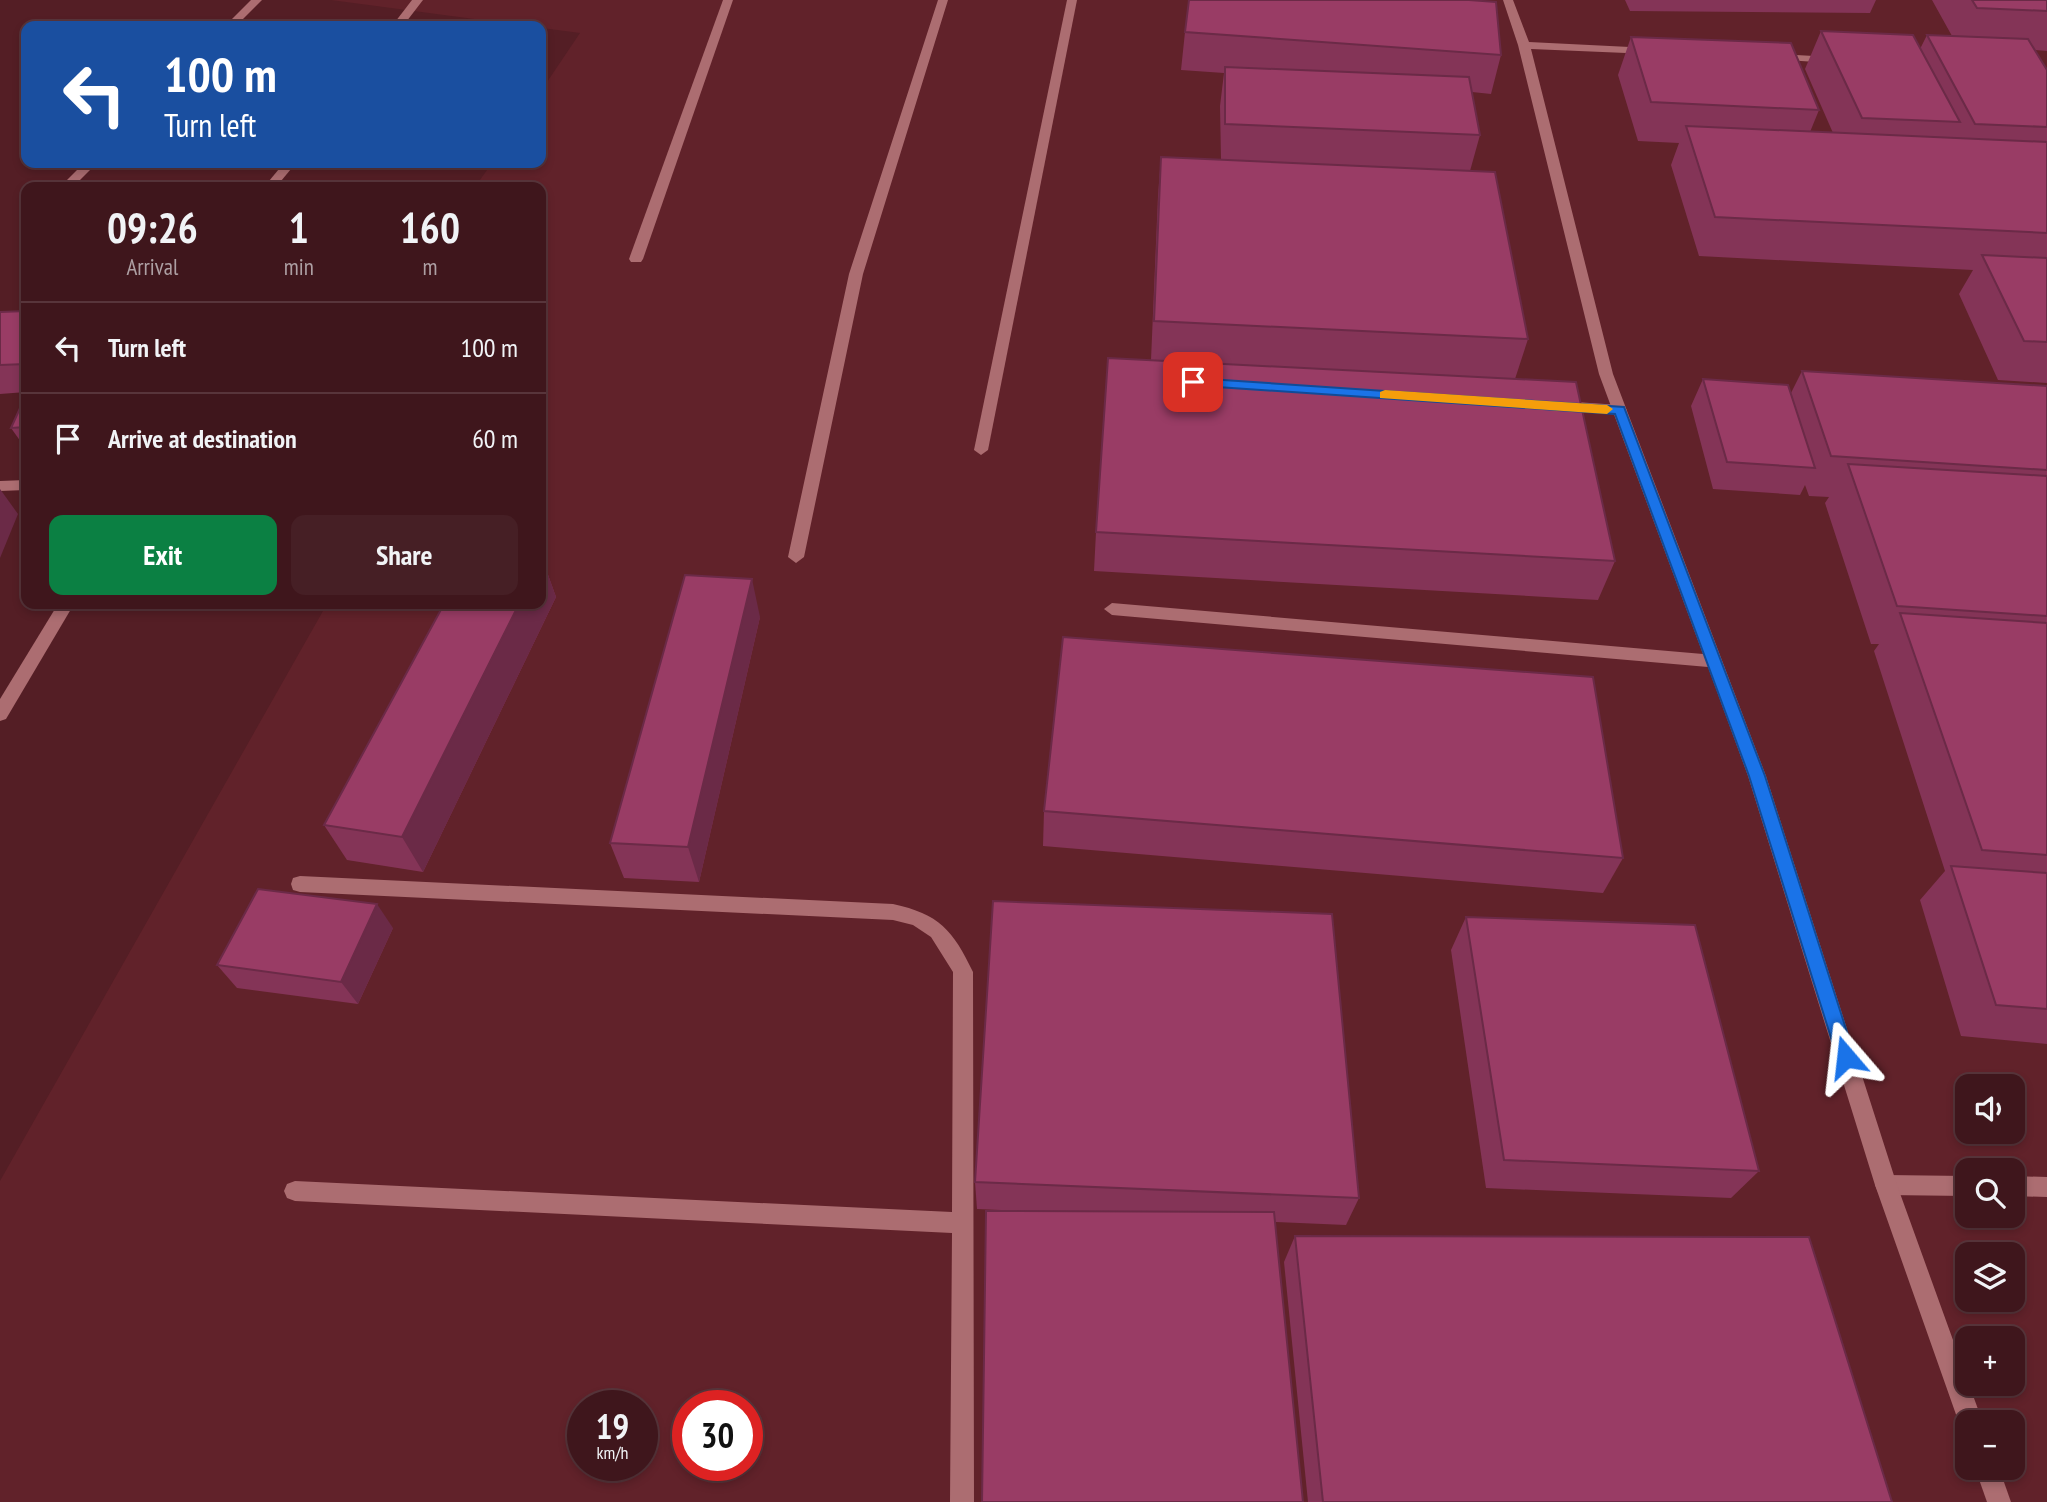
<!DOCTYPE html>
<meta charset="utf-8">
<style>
:root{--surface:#3f161c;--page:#461f25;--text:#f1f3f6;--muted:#ad9fa3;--line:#58353b;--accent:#0b8043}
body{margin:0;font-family:"PT Sans Narrow",sans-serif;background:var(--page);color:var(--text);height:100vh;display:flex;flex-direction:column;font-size:26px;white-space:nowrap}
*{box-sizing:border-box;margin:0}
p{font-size:23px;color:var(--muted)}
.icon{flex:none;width:38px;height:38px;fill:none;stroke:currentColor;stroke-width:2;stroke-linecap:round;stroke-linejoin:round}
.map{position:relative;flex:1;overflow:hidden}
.sheet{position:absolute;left:21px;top:182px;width:525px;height:427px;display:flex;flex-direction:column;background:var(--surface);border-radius:14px;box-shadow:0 4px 10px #0003,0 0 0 2px var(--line)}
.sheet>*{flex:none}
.top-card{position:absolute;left:21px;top:21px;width:525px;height:147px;border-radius:14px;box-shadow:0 4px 10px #0003,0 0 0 2px var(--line);background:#1a4fa0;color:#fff;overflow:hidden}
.controls{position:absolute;left:1955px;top:1074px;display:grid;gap:14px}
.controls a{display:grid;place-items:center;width:70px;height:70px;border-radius:14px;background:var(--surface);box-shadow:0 4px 10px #0003,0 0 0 2px var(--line);font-size:35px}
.speed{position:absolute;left:567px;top:1390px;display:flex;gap:14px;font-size:35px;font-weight:700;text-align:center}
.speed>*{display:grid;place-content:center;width:91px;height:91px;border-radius:50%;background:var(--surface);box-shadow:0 4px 10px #0003,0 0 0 2px var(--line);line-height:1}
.speed small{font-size:18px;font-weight:400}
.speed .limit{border:10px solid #d22;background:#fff;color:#111}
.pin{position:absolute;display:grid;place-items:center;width:60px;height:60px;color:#fff;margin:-30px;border-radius:14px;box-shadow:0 4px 10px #0006}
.me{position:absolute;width:77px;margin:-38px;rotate:343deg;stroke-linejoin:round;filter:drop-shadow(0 0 5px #0008)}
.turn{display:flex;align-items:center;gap:24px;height:147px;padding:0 28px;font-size:32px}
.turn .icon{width:91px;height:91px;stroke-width:2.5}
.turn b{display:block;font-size:49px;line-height:60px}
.eta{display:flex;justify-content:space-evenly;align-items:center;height:119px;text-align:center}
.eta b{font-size:42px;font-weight:600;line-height:49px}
.button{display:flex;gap:14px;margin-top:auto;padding:14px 28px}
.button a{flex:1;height:80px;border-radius:14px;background:var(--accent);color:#fff;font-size:28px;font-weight:600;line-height:80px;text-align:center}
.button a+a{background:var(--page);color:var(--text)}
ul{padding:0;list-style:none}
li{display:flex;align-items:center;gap:21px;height:91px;padding:0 28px;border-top:2px solid var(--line)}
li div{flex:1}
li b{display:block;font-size:26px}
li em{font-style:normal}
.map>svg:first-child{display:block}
.built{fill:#61222a;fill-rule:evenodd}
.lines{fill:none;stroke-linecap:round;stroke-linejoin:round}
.lane{fill:#ac6d71;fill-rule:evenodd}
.street{fill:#ac6d71;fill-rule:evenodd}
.wall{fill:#843457}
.shaded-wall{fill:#6b2a47}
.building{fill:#993c65;stroke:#6b2a47;stroke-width:2}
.route{fill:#1a73e8;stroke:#114b97;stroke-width:2}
.slow{fill:#f59e0b}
</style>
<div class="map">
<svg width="2047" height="1502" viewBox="0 0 2047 1502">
<rect width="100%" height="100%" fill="#541e25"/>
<path class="built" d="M331,0h1716v1502h-2047v-321l327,-577h214v-417h-66l17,-24h49v-72l39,-58zM1967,1087h45v45h-45zM1967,1171h45v45h-45zM1967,1255h45v45h-45zM1967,1339h45v45h-45zM583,1405h59v60h-59zM688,1405h59v60h-59zM1967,1423h45v45h-45z"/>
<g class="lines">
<g class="lane">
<path d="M1560,401l60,4 7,5 -7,5 -65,-6v-6z"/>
<path d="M26,480v10l-26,1v-10z"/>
<path d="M58,604h16l-68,115 -6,2v-22z"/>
<path d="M300,876l593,28c46,10 60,26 80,68l1,530h-24l2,-269 -657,-32 -8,-3 -3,-7 3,-7 8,-3 657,31 1,-240 -22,-35 -18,-12 -20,-5 -593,-28 -7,-2 -2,-6 2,-6z"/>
<path d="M1886,1175l81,1v20l-81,-1 -8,-3 -3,-7 3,-7z"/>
<path d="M2012,1176l35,1v20l-35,-1z"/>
</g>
<g class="street">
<path d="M251,0h11l-26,26h-11z"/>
<path d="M412,0h11l-20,26h-11z"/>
<path d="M723,0h10l-90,259 -2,3h-10l-2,-3z"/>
<path d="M938,0h10l-85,274 -59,283 -8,6 -8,-6 61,-283z"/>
<path d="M1067,0h10l-89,450 -7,5 -7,-5z"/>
<path d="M1503,0h10l16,42 121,6 6,3 -6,3 -119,-5 82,325 153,402 131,409 86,238h-16v10l-4,-2 -4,-8 -84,-238 -127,-409 -40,-109 -596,-52 -8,-6 8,-6 591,51 -104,-280 -81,-329z"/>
<path d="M1776,54l56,3 6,3 -6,3 -60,-4v-4z"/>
<path d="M84,163h13l-24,24h-13z"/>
<path d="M284,163h12l-20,24h-12z"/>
<path d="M1975,1468h24l12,34h-24z"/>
</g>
</g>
<g class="wall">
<path d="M1625,0h251l-6,13 -240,-2z"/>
<path d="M1932,0h115v51l-12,-1 12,20v313l-49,-3 -39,-86 14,-24 -274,-14 -28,-91 8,-22 -41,-2 -20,-66 13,-38 188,73 -9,22 23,1 -28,-64 16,-38 99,18 7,-14 25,1z"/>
<path d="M1185,32l316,23 -10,39 -19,-2 8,43 -10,36 58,168 -13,40 100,182 -17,39 -504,-29 2,-39 55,-172 7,-164 3,-39 60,3 -1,-54 4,-33 -43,-3z"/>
<path d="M26,311v81l-26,2v-82z"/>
<path d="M1802,371l245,15v658l-86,-8 -41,-136 25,-29 -71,-220 5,-7h-8l-46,-141 4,-6 -20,-1 -4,-11 -5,10 -87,-6 -22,-83 12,-27 88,14z"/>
<path d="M26,395v54l-15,-21z"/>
<path d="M542,558l14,39 -133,275 -76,-12 -23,-35z"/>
<path d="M760,617l-61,265 -75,-4 -14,-35z"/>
<path d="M1044,811l579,47 -20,35 -560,-47z"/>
<path d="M1466,917l293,254 -28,27 -245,-10 -35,-238z"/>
<path d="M393,928l-35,76 -121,-16 -20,-23z"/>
<path d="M975,1182l384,16 -13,27 -369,-16z"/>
<path d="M1295,1236l597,266h-584l-24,-240z"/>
</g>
<g class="shaded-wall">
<path d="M0,489l18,25 -18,44z"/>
<path d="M542,558l14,39 -133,275 -21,-35 117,-233h22v-43z"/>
<path d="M752,579l8,38 -61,265 -11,-35z"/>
<path d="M377,904l16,24 -35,76 -17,-22z"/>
</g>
<g class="building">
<path d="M1189,0h280l27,2 5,53 -316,-23z"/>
<path d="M1972,0h75v11l-70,-3z"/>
<path d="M1821,31l92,4 47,87 -98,-4z"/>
<path d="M1927,35l101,4 19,31v57l-72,-3z"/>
<path d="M1631,37l160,6 28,67 -168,-8z"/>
<path d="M1225,67l244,10 11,58 -255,-11z"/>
<path d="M1686,126l361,16v91l-332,-16z"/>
<path d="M1161,157l334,15 33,167 -374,-18z"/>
<path d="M1982,255l65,3v84l-23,-1z"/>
<path d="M26,311v53l-26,1v-53z"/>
<path d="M1108,358l468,24 39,179 -519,-29z"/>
<path d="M1802,371l245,15v84l-216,-14z"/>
<path d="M1703,379l85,6 27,83 -88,-6z"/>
<path d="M26,395v32l-15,1z"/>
<path d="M1848,464l199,12v140l-150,-10z"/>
<path d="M685,575l67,4 -64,268 -78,-4z"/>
<path d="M444,604h75l-117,233 -78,-12z"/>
<path d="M1900,613l147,10v232l-65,-5z"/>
<path d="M1063,637l530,40 30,181 -579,-47z"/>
<path d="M1951,866l96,7v136l-51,-4z"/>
<path d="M258,889l119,15 -36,78 -124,-17z"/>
<path d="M993,901l339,13 27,284 -384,-16z"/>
<path d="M1466,917l229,8 64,246 -255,-11z"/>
<path d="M986,1211l288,1 29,290h-321z"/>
<path d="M1295,1236l514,1 83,265h-569z"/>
</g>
<path class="route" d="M1193,378l431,29 141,369 90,281 -3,6 -6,2 -7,-2 -2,-6 -88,-281 -134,-362 -427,-29v-6z"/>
<path class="slow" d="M1385,390l222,15 6,4 -6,5 -227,-16v-6z"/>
</svg>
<div class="controls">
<a><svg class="icon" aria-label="sound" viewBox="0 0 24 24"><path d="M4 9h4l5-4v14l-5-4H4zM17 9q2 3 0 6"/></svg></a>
<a><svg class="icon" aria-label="search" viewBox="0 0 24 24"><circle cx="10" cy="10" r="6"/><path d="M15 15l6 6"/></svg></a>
<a><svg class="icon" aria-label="layers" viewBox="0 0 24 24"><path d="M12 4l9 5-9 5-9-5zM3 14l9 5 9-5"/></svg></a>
<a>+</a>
<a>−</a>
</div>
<div class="speed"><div>19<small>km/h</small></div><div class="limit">30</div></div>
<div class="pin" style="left:1193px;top:382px;background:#d93025"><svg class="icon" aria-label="arrive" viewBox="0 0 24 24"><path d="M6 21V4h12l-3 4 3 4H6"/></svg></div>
<svg class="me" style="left:1846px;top:1057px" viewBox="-20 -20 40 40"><path d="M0-17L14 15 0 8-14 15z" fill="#1a73e8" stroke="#fff" stroke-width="4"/></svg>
<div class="top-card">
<div class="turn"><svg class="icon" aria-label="left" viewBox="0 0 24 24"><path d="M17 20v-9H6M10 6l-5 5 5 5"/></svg><div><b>100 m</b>Turn left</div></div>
</div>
<section class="sheet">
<div class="eta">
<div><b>09:26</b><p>Arrival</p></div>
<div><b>1</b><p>min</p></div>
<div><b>160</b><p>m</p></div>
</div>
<ul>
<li><svg class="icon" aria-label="left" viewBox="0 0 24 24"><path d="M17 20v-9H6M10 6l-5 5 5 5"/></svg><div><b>Turn left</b></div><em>100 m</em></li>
<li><svg class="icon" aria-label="arrive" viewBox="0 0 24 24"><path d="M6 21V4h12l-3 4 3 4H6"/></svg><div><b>Arrive at destination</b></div><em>60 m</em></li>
</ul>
<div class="button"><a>Exit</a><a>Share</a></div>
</section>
</div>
